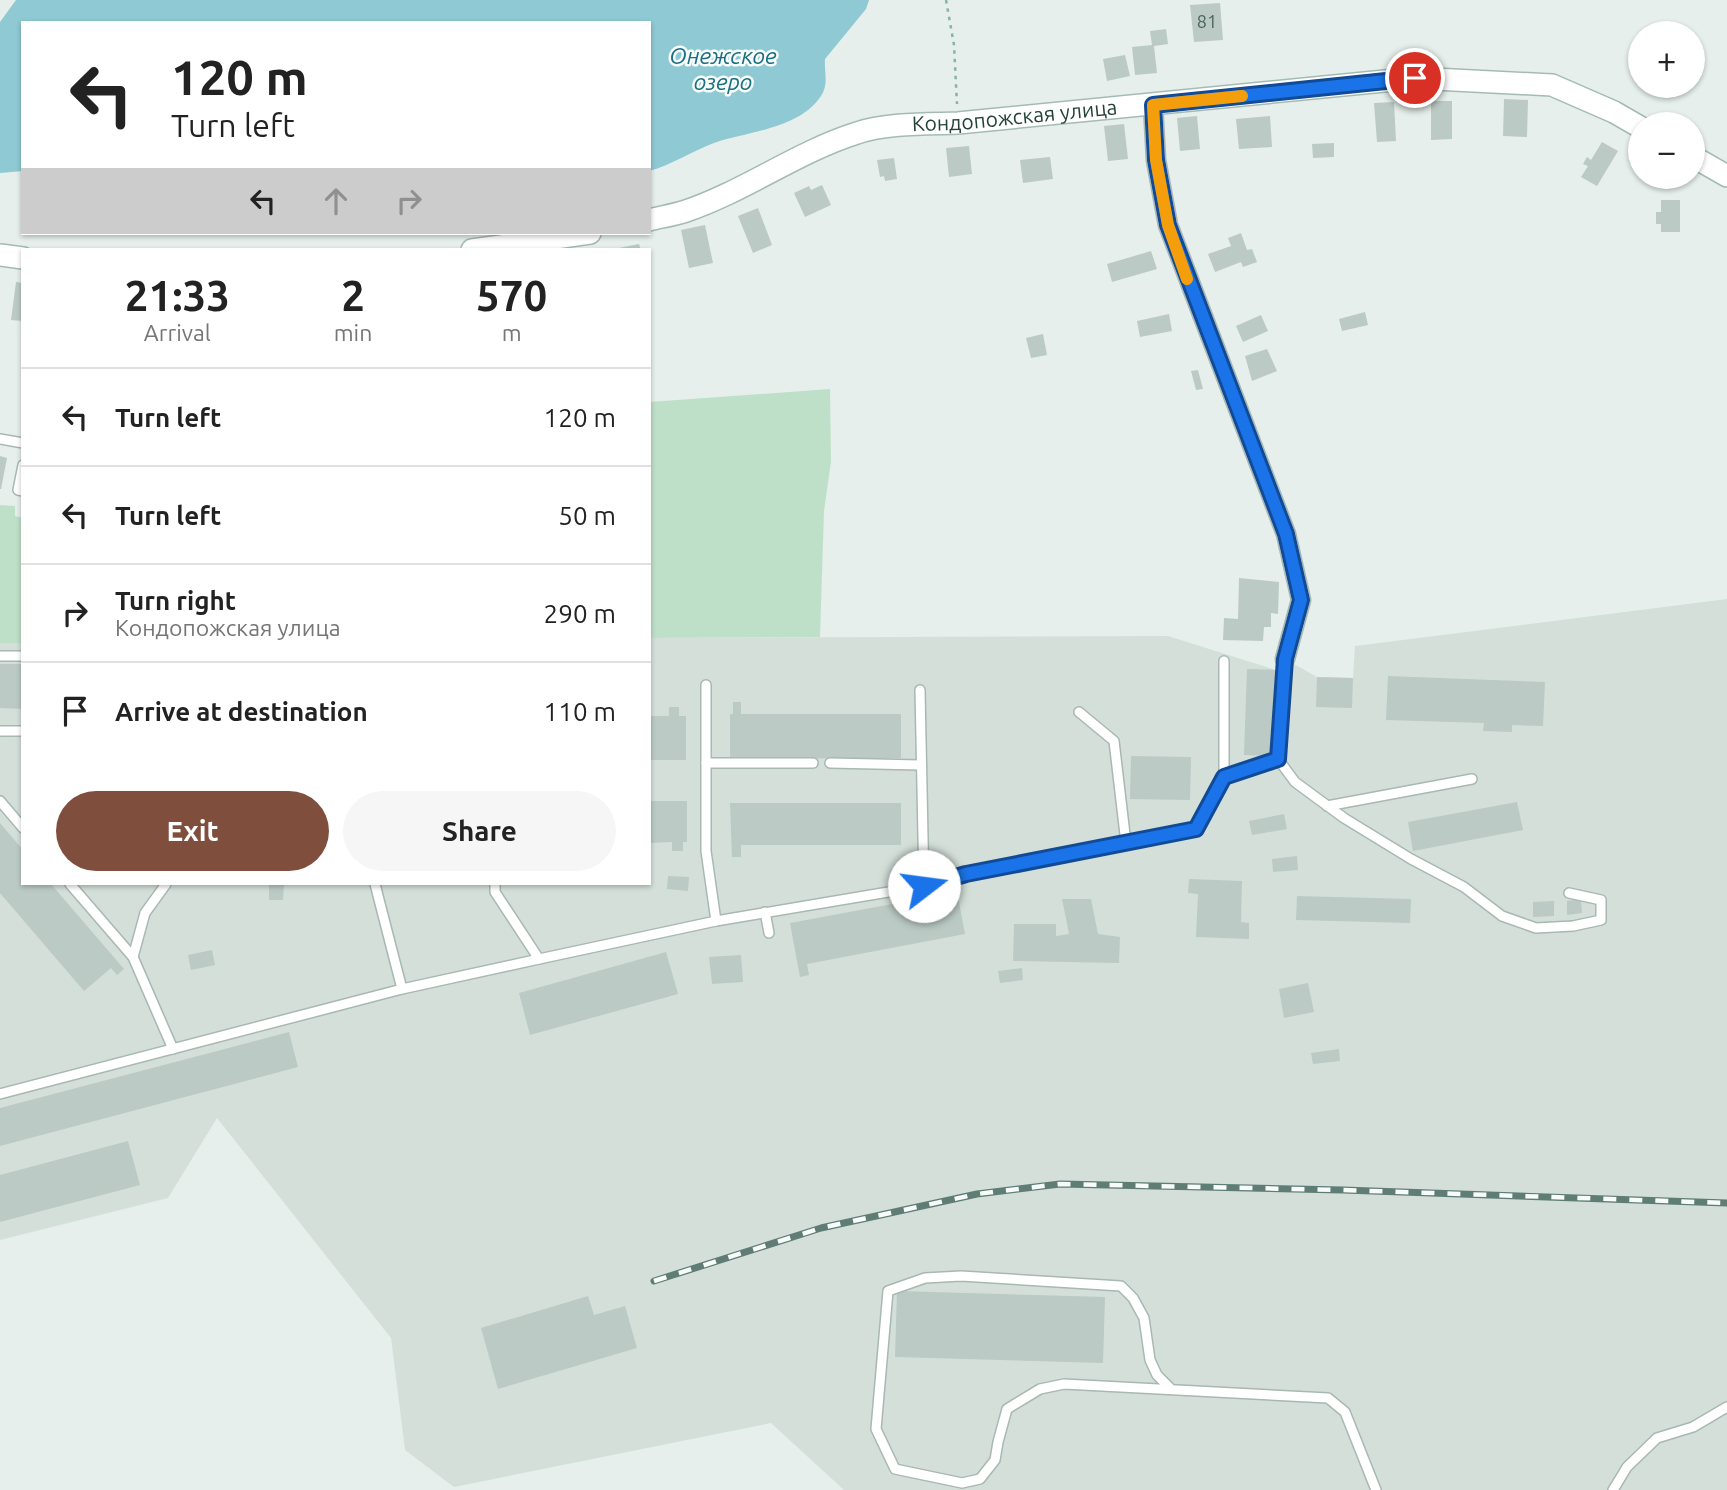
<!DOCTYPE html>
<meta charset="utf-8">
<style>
:root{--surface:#fff;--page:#f6f6f6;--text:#222;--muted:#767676;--line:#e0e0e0;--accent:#804e3d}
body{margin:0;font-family:Ubuntu,sans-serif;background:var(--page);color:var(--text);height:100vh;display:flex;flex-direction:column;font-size:26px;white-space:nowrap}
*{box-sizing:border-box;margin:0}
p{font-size:23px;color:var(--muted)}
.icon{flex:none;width:38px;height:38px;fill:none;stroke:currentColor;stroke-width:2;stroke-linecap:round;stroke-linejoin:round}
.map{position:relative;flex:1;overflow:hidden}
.drawer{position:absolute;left:21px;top:248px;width:630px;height:637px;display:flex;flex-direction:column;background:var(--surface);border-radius:0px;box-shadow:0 2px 5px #0004}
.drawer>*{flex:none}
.banner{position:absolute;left:21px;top:21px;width:630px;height:214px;border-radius:0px;box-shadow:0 2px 5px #0004;background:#fff;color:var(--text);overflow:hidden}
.tools{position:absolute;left:1628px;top:21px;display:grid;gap:14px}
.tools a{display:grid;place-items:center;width:77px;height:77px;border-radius:50%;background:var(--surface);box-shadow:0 2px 5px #0004;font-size:35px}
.pin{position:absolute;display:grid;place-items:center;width:60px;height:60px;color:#fff;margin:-30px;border:4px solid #fff;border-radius:50%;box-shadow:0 2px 7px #0007}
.me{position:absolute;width:77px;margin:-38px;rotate:75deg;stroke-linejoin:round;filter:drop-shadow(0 0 5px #0008)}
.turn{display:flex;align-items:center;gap:24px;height:147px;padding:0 35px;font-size:32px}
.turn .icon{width:91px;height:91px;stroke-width:2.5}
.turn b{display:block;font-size:49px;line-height:60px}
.lanes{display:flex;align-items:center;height:66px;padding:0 35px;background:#0003;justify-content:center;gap:35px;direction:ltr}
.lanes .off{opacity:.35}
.eta{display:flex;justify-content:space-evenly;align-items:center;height:119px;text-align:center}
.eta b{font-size:42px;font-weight:700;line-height:49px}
.action{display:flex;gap:14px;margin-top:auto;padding:14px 35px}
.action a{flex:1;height:80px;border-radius:42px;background:var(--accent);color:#fff;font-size:28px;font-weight:700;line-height:80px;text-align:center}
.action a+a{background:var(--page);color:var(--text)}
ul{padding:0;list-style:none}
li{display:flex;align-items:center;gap:21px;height:98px;padding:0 35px;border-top:2px solid var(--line)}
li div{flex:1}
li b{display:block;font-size:26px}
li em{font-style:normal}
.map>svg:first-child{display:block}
.built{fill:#d4dfda}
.green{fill:#bfe0c8}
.water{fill:#8ec9d4}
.building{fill:#bbcac4}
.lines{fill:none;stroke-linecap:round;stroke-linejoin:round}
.lane-casing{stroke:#a8b8b2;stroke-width:12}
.street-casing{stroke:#a8b8b2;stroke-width:21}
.secondary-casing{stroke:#a4bbb3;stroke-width:24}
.path{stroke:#86b3a5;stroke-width:2.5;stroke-dasharray:3.5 5;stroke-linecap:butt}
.lane{stroke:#fff;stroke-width:9}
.street{stroke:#fff;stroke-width:18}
.secondary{stroke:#fff;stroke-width:21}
.rail-casing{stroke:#5f7d75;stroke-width:7}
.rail{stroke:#f7fbf9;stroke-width:4.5;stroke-dasharray:13;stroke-linecap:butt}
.route-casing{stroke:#114b97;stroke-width:18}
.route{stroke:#1a73e8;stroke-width:12}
.slow{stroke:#f59e0b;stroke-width:12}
.labels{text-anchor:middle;stroke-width:5;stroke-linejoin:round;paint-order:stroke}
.number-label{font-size:18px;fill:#4a645c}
.street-label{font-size:21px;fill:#24423a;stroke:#f7fbf9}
.water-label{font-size:23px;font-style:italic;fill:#1c6f80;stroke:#f7fbf9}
</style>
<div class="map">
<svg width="1727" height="1490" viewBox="0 0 1727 1490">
<rect width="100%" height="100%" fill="#e6efeb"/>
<path class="built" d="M1727,599v891h-883l-73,-67 -317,64 -49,-37 -14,-112 -174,-220 -49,80 -168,42v-597h23v241h626v-246l519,-2 108,34 9,-11 32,18 36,1 2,-32z"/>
<g class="green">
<path d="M830,389l1,73 -7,49 -4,126 -171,1v-236z"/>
<path d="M0,505l15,1v10l8,2v125h-23z"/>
</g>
<path class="water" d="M16,0h853l-3,9 -41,50c-1,13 4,25 -4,37 -22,33 -72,35 -107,47 -22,8 -42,22 -65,28v-148h-626v148l-23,2v-151z"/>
<g class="building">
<path d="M1220,3l3,37 -29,2 -4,-37z"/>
<path d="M1166,29l2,15 -14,2 3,27 -22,2 -3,-28 20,-2 -2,-14z"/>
<path d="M1125,55l5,21 -23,5 -4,-22z"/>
<path d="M1504,99l24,1 -1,37 -24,-1z"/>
<path d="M1431,101h21v38l-21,1z"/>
<path d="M1394,102l2,39 -19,1 -3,-39z"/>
<path d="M1197,116l3,33 -20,2 -3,-33z"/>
<path d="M1270,116l2,31 -33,2 -3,-30z"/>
<path d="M1124,124l4,35 -20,2 -4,-35z"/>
<path d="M1602,142l16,9 -21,35 -16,-9 7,-11 -5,-2 4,-7 4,3z"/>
<path d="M1334,143v14l-21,1 -1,-14z"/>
<path d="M969,146l3,28 -23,3 -3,-29z"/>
<path d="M1050,157l3,22 -30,4 -3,-23z"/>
<path d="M894,158l3,21 -12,2 -1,-5 -4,1 -3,-17z"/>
<path d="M822,185l9,20 -26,12 -11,-24 15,-7 2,4z"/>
<path d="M1661,200h19v32h-19v-8h-5v-12h5z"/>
<path d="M758,208l14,37 -19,8 -15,-37z"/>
<path d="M705,225l8,38 -24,5 -8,-38z"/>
<path d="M1241,233l6,17 5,-1 5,13 -14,5 -2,-5 -26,10 -7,-18 23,-8 -3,-8z"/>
<path d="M639,244l2,6h-21l-1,-2z"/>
<path d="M1151,251l6,18 -45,13 -5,-18z"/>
<path d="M16,282l7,1v38l-12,-1z"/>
<path d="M1365,312l3,13 -26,6 -3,-12z"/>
<path d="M1169,314l3,17 -32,6 -3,-16z"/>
<path d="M1261,315l7,16 -25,11 -7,-16z"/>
<path d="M1043,334l4,21 -16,3 -5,-20z"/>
<path d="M1267,349l10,22 -25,10 -7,-25z"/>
<path d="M1198,370l5,19 -7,1 -5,-19z"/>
<path d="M0,456l7,2 -6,31h-1z"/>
<path d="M1239,578l40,4 -1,32 -7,-1v14h-7l-1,14 -40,-1 1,-22 14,1z"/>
<path d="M0,664h23v45l-23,-1z"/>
<path d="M1247,669l29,1 -2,86 -30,-1z"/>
<path d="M1388,676l157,6 -2,44 -31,-1v7l-29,-1 1,-8 -98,-3z"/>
<path d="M1317,677l36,1 -1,30 -36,-1z"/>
<path d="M733,702h8v12h160v44l-171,1v-45h3z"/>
<path d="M669,707h10v9h7v44h-37v-44h20z"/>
<path d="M1131,756l60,1 -1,43 -60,-1z"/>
<path d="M649,801h38v41h-4v9h-11v-9l-23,1z"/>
<path d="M1517,802l6,28 -110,21 -5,-29z"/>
<path d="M730,803h171v42h-160v12h-9z"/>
<path d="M1284,814l3,15 -35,6 -3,-14z"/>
<path d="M0,823l23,27v34h28l73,85 -7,6 -6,-7 -27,23 -84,-98z"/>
<path d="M1297,856l1,14 -25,2 -1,-13z"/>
<path d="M668,876l21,1 -1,14 -21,-2z"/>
<path d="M1189,879l53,2 -1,41 8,1v16l-53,-2 2,-43 -10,-1z"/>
<path d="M269,884h15l-1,16h-14z"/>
<path d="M957,892l8,42 -158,30 2,11 -9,2 -10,-54z"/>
<path d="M1297,896l114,3 -1,24 -114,-3z"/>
<path d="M1062,899h29l7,35 22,3 -1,26 -106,-2 1,-37h42v12l13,-2z"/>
<path d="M1581,899l1,14 -15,2v-14z"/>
<path d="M1554,901v15l-21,1v-15z"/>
<path d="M212,950l3,15 -24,5 -3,-15z"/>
<path d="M666,952l12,42 -148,41 -11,-42z"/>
<path d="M741,955l2,27 -31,2 -3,-27z"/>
<path d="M1022,968l1,12 -23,3 -2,-12z"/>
<path d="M1308,983l6,29 -30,6 -5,-29z"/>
<path d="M289,1032l9,35 -298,79v-38z"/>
<path d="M1339,1049l1,12 -27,3 -2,-11z"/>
<path d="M128,1141l12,44 -140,37v-47z"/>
<path d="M897,1291l208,6 -2,66 -208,-6z"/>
<path d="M588,1296l6,19 31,-9 12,42 -139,41 -17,-61z"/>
</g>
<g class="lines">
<defs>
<g id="lane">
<path d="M0,439l23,4"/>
<path d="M23,465l-5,25 5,1"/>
<path d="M0,656h23"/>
<path d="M1285,659l-7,100 17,23 49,36 67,41 53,28 38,29 34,12 37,-2 28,-6v-20l-32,-7"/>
<path d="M1224,661v116l54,-18"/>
<path d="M706,685v166l10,70"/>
<path d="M920,690l4,196"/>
<path d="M1079,712l35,29 12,102"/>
<path d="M0,731h23"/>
<path d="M706,763h107"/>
<path d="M830,763l90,2"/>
<path d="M0,801l23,27"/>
<path d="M1327,806l145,-27"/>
<path d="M70,884l63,73 40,92"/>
<path d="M375,884l27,105"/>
<path d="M495,884v8l44,67"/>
<path d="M765,912l4,21"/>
<path d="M133,957l12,-44 21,-29"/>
<path d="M0,1094l402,-105 137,-30 177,-38 208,-35 42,-12 230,-45 28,-52"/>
<path d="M1171,1389l-14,-14 -7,-15 -6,-42 -11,-20 -12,-12 -160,-10 -36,2 -37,13 -12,138 19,40 67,14 18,-4 15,-19 3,-18 9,-33 33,-20 24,-5 264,14 17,14 31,78"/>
<path d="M1613,1490l14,-23 30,-29 36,-11 34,-20"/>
</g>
<path id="street" d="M1153,105l3,55 12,65 118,309 15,66 -16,59"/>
<g id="secondary">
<path d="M1692,156l35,20"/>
<path id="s1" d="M649,220c12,-3 25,-5 37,-9 59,-20 111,-59 171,-78 29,-10 70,-9 101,-10l457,-45 137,7 62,27 26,15"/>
<path d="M472,250l118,-17"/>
<path d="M0,255l23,3"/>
</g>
</defs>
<use href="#lane" class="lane-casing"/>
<use href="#street" class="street-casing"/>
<use href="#secondary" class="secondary-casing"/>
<path class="path" d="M946,0l8,45 3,59"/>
<use href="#lane" class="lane"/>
<use href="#street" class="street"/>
<use href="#secondary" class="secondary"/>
<defs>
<path id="rail" d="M654,1281l167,-53 156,-34 83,-10 283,6 384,13"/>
</defs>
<use href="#rail" class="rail-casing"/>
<use href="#rail" class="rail"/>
</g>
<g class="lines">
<defs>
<path id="route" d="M924,886l42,-12 230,-45 28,-52 54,-18 7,-100 16,-59 -15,-66 -118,-309 -12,-65 -3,-55 262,-27"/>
</defs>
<use href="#route" class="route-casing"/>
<use href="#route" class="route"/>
<path class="slow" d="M1187,279l-19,-54 -12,-65 -3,-55 89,-9"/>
</g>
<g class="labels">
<g class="number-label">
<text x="1207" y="28">81</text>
</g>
<g class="street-label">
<text dy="7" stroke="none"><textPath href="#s1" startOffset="385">Кондопожская улица</textPath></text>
</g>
<g class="water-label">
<text x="723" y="64">Онежское<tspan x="723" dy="26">озеро</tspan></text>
</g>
</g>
</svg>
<div class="tools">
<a>+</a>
<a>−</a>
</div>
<div class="pin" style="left:1415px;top:78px;background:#d93025"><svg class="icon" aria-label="arrive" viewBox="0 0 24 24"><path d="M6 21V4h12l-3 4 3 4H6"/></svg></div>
<svg class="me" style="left:924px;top:886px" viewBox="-20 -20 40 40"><circle r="19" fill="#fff"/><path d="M0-13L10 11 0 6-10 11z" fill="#1a73e8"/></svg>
<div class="banner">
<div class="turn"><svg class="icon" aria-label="left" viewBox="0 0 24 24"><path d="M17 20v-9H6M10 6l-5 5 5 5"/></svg><div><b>120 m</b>Turn left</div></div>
<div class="lanes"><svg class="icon" aria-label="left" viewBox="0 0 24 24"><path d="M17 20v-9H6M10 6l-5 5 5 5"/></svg><svg class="icon off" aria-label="ahead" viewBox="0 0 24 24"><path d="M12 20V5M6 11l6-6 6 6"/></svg><svg class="icon off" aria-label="right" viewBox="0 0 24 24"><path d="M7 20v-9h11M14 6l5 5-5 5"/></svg></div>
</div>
<section class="drawer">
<div class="eta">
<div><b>21:33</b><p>Arrival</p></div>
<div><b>2</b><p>min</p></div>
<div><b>570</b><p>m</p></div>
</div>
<ul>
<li><svg class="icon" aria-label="left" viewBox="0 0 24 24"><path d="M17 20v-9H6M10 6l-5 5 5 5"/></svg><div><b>Turn left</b></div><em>120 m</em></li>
<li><svg class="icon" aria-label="left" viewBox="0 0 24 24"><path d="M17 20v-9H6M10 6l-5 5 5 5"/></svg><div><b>Turn left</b></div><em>50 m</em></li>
<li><svg class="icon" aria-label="right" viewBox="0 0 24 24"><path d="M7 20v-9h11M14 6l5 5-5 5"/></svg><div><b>Turn right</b><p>Кондопожская улица</p></div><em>290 m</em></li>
<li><svg class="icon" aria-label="arrive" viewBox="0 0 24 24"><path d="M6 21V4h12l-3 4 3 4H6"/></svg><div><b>Arrive at destination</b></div><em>110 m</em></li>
</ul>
<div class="action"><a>Exit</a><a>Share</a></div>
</section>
</div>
